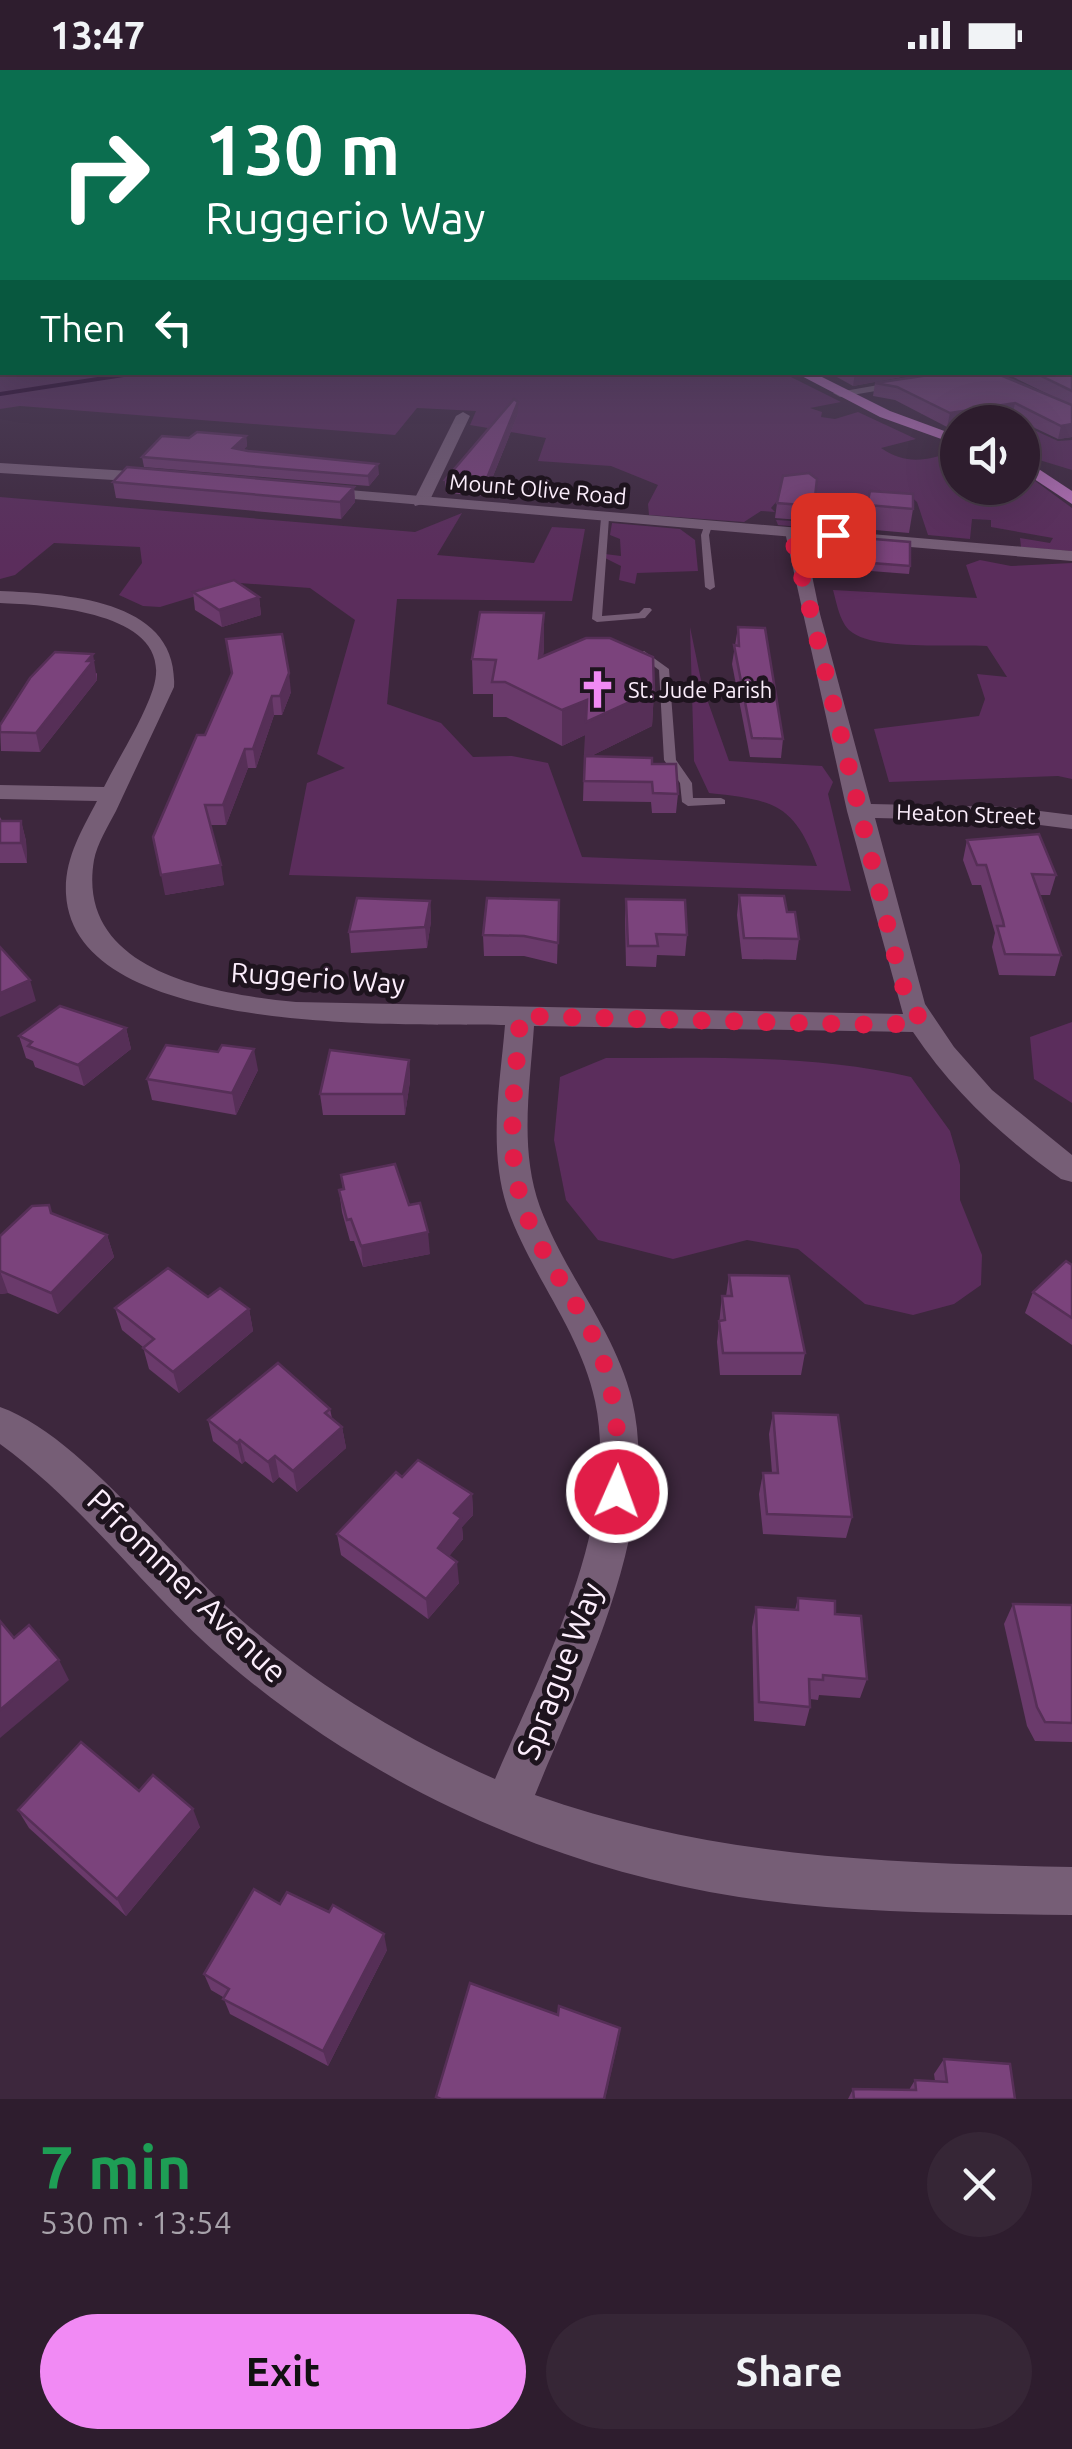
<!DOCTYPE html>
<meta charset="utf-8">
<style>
:root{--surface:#2e1d2e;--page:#362636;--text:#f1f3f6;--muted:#a7a2aa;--line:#493b4a;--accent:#f18af4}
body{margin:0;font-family:Ubuntu,sans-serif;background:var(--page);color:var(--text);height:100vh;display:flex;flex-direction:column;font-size:38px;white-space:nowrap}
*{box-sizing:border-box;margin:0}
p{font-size:32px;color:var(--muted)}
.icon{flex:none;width:55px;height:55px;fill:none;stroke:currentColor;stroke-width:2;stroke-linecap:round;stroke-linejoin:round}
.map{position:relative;height:2029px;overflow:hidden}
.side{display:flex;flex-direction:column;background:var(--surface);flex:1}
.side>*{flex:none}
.hud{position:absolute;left:0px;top:0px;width:1072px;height:305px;box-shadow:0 10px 40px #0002,0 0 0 2px var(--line);background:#0b6e4f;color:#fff;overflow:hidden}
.fabs{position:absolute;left:940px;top:335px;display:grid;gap:20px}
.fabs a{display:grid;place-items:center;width:100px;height:100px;border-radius:50%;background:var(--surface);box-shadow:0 10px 40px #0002,0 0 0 2px var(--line);font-size:50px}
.pin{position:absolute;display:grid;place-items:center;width:85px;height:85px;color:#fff;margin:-42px;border-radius:20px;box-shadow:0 5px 15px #0006}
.me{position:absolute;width:110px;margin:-55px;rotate:2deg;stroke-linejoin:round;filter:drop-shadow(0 0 8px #0008)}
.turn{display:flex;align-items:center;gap:35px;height:210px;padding:0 40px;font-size:45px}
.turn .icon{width:130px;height:130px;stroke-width:2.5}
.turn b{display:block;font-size:70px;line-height:85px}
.then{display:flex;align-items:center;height:95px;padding:0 40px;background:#0003;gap:20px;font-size:38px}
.round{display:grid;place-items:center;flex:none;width:105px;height:105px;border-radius:52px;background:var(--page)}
.overview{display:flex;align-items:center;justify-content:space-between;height:170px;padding:0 40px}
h1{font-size:60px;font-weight:600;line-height:75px;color:#1e9e55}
.cta{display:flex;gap:20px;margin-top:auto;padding:20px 40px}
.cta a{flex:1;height:115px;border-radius:60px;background:var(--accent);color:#111;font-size:40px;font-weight:600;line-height:115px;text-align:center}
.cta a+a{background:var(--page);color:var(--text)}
.status{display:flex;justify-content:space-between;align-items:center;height:70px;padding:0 50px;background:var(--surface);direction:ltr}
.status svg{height:28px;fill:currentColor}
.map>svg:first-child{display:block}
.green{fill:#5b2d5c}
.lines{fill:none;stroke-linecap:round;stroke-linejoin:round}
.stream{stroke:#260028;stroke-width:4}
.service{fill:#765e76;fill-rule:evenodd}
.minor{fill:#765e76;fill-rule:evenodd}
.tertiary{fill:#765e76;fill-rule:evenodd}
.secondary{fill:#765e76;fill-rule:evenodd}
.primary{fill:#b771b9;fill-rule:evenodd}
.wall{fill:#6a3a6b}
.shaded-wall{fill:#562f57}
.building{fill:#7b437c;stroke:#562f57;stroke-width:2.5}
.route{stroke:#e11d48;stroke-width:18;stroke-dasharray:0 32.4}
.labels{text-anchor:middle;stroke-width:10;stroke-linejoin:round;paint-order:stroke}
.far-street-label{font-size:22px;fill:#fceefc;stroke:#1e141e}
.far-poi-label{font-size:22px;fill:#fceefc;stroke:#1e141e;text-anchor:start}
.street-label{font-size:28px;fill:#fceefc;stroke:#1e141e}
.near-street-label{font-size:32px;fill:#fceefc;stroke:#1e141e}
</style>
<div class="status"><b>13:47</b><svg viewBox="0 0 49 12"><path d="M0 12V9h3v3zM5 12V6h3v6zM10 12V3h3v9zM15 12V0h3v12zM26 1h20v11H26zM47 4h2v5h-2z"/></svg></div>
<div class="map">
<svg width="1072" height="2029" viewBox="0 0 1072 2029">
<rect width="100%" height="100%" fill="#3d273d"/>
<g class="green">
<path d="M0,207l2,95 781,1 58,29 -31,6 12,4 -1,5 14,2 23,-7 58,27 -35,9c27,18 46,12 76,3l1,37h64l1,-16 49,36v43l-51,-4 -1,-9 30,5 3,-5 -62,-11v-7l-19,-1 -2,20 -42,-4 -11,-33 -10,-9 -6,22 -45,-6 -3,21 -14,-12 -14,-1 -2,12 -45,-4 -2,-5 34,2 3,-8 -36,-13 -6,7 4,4 -14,-1 -17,11 -95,-7 -1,-11 10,-19 -47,-19 -73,-5 8,-23 -76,-13 6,-14 -59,-3 -22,27 -375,-29 -20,3z"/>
<path d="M1023,355l35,16 14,-1v30l-49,-15z"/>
<path d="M0,427l415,35 47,-19 -25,42 97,8 18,-36 33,2 -13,72 -175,-2 -10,105 54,19 32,34 39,-1 36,7 34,94 235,9c-23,-63 -44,-66 -108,-73l-15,-32 -4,-134 12,58 27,76 93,5 11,16 -5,12 23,97 -562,-16 18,-92 38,-15 -28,-14 38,-134 -45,-32 -71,-5 -79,24 -17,-1 -24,-11 23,-32 -2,-16 -86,-4 -39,32 -15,4z"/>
<path d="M612,453l68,6 15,11 3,31 -61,2 -2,11 -16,-4 2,-14 -16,-8v-4l16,2 -1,-17 -10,-4z"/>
<path d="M980,490l31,6 61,-3v216l-14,-3 -169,6 -15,-53 105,-13 6,-17 -8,-25 30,3 -20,-31c-32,-2 -110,4 -134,-13 -13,-8 -16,-29 -20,-43l144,8 -11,-33z"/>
<path d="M1072,952v81l-38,-24 -4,-42z"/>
<path d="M606,988c100,0 207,-4 305,19l39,54 10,34v35l22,55 -1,30 -27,19 -41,11 -48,-11 -67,-55 -51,-9 -74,19 -75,-19 -32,-40 -12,-60 6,-63z"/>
</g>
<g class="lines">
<path class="stream" d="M0,324l143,-22"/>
<g class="service">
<path d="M605,445l4,3 -7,98 37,-3 5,-5h6l2,2 -7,8 -48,4 -5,-3 9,-101z"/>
<path d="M705,454l7,2 -3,9 6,52 -5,3 -5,-3 -4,-52z"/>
<path d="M644,581l25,18 7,91 16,23 1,15h28l4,2v4l-37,2 -6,-4 -2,-19 -16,-23 -5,-90 -19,-14 -1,-2z"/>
</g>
<g class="minor">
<path d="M952,302h37l-149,25 -7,-4z"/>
<path d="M463,342l7,4 -41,86 -14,4 -2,-4 43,-86z"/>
<path d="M794,457l9,5 17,82 51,190 137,3 64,8v14l-64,-8 -133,-3 50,186 29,43 38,43 80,65v27l-11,-3c-58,-42 -108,-87 -148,-147l-379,-6c-4,60 -15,123 6,181 25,68 75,123 92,193 30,125 -51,281 -97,395 179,63 349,68 537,72v48c-111,-2 -222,-1 -333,-18 -186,-29 -367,-111 -510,-233 -81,-68 -142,-157 -229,-220v-37c77,27 165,143 227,200 78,72 171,129 268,172 47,-110 126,-256 100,-378 -15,-71 -65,-127 -88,-194 -19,-59 -7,-122 -2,-182 -98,-2 -431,14 -439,-131 -2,-35 16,-64 31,-93l-97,-2v-14l104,2c16,-32 38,-65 49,-98 25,-77 -105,-84 -153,-86v-12c66,3 179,8 174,96 -19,41 -39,83 -58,124 -8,15 -19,33 -22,49 -19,112 120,134 202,142l607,12 -56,-203 -62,-279z"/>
</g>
<rect class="tertiary" x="1070" y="207" width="2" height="3"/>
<g class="secondary">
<path d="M0,393l162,10 8,5 -8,5 -162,-10z"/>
<path d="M313,417l759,64v10l-765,-66 -2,-3z"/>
</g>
<g class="primary">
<path d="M794,302h18l78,39 68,25v9l-78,-28z"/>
<path d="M1022,388l50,33v13l-50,-33z"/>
</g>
</g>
<g class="wall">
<path d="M1070,212h2v155l-14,2 -46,-22 -36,5h-18v3l-11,2 -52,-27 -22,-4 2,-13 187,18 -59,-29h67z"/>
<path d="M828,302h100l-75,14z"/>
<path d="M518,332v12l-33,82 -39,-3 -1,-13z"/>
<path d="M246,366l1,10 -4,4 136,24 -10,12 -225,-19 -2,-10 47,-19z"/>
<path d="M817,409l-5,42 -37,-3 2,-15z"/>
<path d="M113,412l241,5 1,15 -14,17 -225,-21z"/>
<path d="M870,421l43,18 -4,24 -45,-4z"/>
<path d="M862,468l48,28 -1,8 -51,-4z"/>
<path d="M193,522l66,5 2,18 -39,12 -27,-17z"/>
<path d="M738,557l45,112 -2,19 -31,-1 -18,-93z"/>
<path d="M544,577l-1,10 111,34 -2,35 -63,31 63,7 26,30 -2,19h-24l-1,-11 -68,-1 2,-66 -23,11 -56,-29h-13v-23h-20l-1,-35z"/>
<path d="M97,603v7l-57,72 -39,-1 -1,-26z"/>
<path d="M232,604l59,18 -9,23h-8l-18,53h-8l-22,57h-16l14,60 -59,10 40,-160z"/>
<path d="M0,747l2,4h19l5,20 1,22h-27z"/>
<path d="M967,770l89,35 -6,20h-11l22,60 -6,21 -56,-1 -7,-28 3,-14 -14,-48h-9l-9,-25z"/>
<path d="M739,825l60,44 -3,21 -54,-1 -5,-44z"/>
<path d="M626,829l61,36 -2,21 -28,-1 -1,12 -30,-1 -1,-47z"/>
<path d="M559,830l-2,64 -33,-8h-40l-1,-21z"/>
<path d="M430,831l1,20 -4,27 -76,5 -2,-21z"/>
<path d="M126,958l5,21 -47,37 -49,-19 -2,-6 -7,-3 -7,-22z"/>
<path d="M409,990l1,21 -5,34h-82l-3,-21z"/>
<path d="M258,1000l-22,45 -84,-15 -5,-21z"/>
<path d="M341,1105l68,30 21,49 -67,13 -9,-26h-4l-8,-29 -3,-22 4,-1z"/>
<path d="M49,1135l3,9 55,21 7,22 -56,57 -50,-21 -8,1v-58z"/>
<path d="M1072,1195v80l-47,-32 8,-21z"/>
<path d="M729,1205l76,78 -4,22h-81l-3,-33 5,-46h4z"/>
<path d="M208,1227l41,12 4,22 -74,62 -30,-24 -6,-22 -21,-17 -7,-22z"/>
<path d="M330,1339l2,9 10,9 4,21 -49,44 -18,-15 -6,6 -28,-22 -3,3 -29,-23 -5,-21z"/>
<path d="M773,1343l79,104 -6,21 -83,-4 -4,-40 4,-21h9l-3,-39z"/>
<path d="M402,1407l70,17 1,21 -11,12 1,12 -14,17 10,27 -31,36 -87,-64 -4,-21z"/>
<path d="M798,1528l37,16 32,65 -7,19 -41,-3 -1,5 -8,-1v8l-5,19 -51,-5 -2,-94 4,-20 39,3z"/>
<path d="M1013,1534l59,1v137l-37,-1 -8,-15 -23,-102z"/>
<path d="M139,1721l61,36 -74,89 -97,-88 -11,-18z"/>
<path d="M280,1834l107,46 -59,116 -98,-52 -7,-17 -12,-7 -7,-16z"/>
<path d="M944,1989l71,40h-167l5,-10 56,1 6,-10 20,1 -1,-7z"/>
</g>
<g class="shaded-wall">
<path d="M855,302h73l-75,14z"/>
<path d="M518,332v12l-33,82v-13z"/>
<path d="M1015,333l-3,14 -36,5h-18v3l-11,2 3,-14z"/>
<path d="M1072,354v13l-14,2 3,-13z"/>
<path d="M246,366l1,10 -13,11 -1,-9z"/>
<path d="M378,394l1,10 -10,12 -1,-10z"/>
<path d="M354,417l1,15 -14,17 -1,-17z"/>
<path d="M259,527l2,18 -39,12 -3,-17z"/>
<path d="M544,543v34l-5,46v-35z"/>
<path d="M93,584l4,26 -57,72 -4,-19z"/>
<path d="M289,603l2,19 -9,23 -2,-19z"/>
<path d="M654,621l-2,35 -67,33v-24l-23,11v-36l25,-10z"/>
<path d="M272,626l2,19 -18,53 -3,-19z"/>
<path d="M245,679l3,19 -22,57 -3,-20z"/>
<path d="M21,751l5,20 1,22 -6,-20z"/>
<path d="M221,795l3,20 -59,10 -4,-20z"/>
<path d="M430,831l1,20 -4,27 -2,-21z"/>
<path d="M30,910l6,21 -36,16v-24z"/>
<path d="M126,958l5,21 -47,37 -6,-21z"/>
<path d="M254,979l4,21 -22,45 -4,-22z"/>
<path d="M409,990l1,21 -5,34 -2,-21z"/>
<path d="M428,1162l2,22 -67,13 -2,-21z"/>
<path d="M107,1165l7,22 -56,57 -7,-21z"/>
<path d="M0,1201l8,22 -8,1z"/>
<path d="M249,1239l4,22 -74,62 -6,-21z"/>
<path d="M342,1357l4,21 -49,44 -4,-21z"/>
<path d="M240,1370l5,21 -3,3 -5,-21z"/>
<path d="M275,1386l4,21 -6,6 -5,-21z"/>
<path d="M472,1424l1,21 -11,12 1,12 -24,30 -1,-21 16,-35z"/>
<path d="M457,1492l2,21 -31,36 -2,-20z"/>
<path d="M59,1590l10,20 -69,58v-28z"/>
<path d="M193,1739l7,18 -74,89 -9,-17z"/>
<path d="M384,1864l3,16 -59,116 -5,-15z"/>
<path d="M620,1958l-2,15 -13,56h-1z"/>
</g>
<g class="building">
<path d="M1070,212h2v59l-2,-1z"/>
<path d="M1070,281l2,1v39l-39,-19h37z"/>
<path d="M949,302h44l79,33v19l-11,2 -46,-23 -65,10 -53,-26 -22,-4z"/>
<path d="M514,329l4,3 -33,81 -40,-3z"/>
<path d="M197,362l49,4 -13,12 15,3 130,13 -10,12 -226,-19 20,-21 27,2z"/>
<path d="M127,397l227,20 -14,15 -227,-20z"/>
<path d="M809,403l8,6 -3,27 -37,-3 6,-27z"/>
<path d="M870,421l43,3v15l-46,-4z"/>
<path d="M862,468l48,4v24l-51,-4z"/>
<path d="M234,510l25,17 -40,13 -26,-18z"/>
<path d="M480,542l64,1 -5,45 47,-20h24l43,19 1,34 -68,31 1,-22 -25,10 -57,-28h-13l4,-22 -24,-1z"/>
<path d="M738,557l27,1 18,111 -31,-1 -18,-93 5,1z"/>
<path d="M282,564l7,39 -9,23h-8l-19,53h-8l-22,56h-18l16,60 -60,10 -8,-38 44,-102h8l27,-62 -6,-34z"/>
<path d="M55,582l38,2 -6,7h6l-57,72 -36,-1v-7l30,-47z"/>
<path d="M585,686l67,2v6h24l2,30 -25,-1 -1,-11 -68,-1z"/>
<rect x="0" y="751" width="21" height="22"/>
<path d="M1039,764l17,41 -24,-1 29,81 -56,-1 -8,-28h7l-1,-5 -17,-56h-9l-10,-25z"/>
<path d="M739,825l45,1 3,16h8l4,27 -55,-1z"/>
<path d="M357,828l73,3 -5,26 -76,5z"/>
<path d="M487,828l72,2 -1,43 -34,-7 -41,-1z"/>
<path d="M626,829l59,1 2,35 -31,-1 2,12h-30z"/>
<path d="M0,877l30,33 -30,13z"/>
<path d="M60,936l66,22 -48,37 -50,-19 4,-4 -13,-6z"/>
<path d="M166,975l52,7 4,-7 32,4 -22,44 -85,-14z"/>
<path d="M330,980l79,10 -6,34h-83z"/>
<path d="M395,1094l14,41 11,-2 8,29 -67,14 -10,-27 -4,1 -8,-30 5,-1 -3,-14z"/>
<path d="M49,1135l2,8 56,22 -56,58 -51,-22v-35l32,-30z"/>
<path d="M1066,1191l6,4v53l-39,-26z"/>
<path d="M168,1198l40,29 12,-9 29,21 -76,63 -30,-24 11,-9 -39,-31z"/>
<path d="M729,1205l60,1 16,77h-82l-4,-32 6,-1 -3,-24h10z"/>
<path d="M278,1293l52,46 -5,4 17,14 -49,44 -18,-15 -7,6 -28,-22 -3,3 -29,-23z"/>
<path d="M773,1343l65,2 14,102 -85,-3 -4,-41h15z"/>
<path d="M418,1390l54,34 -18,19 7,5 -23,30 19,14 -31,37 -89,-65 59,-62 6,5z"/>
<path d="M798,1528l37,3v13l26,2 6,63 -44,-4v5l-14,-1 1,28 -51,-5 -3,-95 42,3z"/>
<path d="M1013,1534l59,1v118l-27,-1 -8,-15z"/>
<path d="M0,1551l14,17 15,-13 30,35 -59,50z"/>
<path d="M81,1672l58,49 14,-16 40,34 -76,90 -99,-89z"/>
<path d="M254,1819l26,15 7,-12 42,20 4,-7 51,29 -61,117 -100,-52 6,-10 -25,-15z"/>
<path d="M470,1913l88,32 1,-9 61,22 -16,71h-163l-5,-2z"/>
<path d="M944,1989l66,5 5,35h-161l-1,-10 63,1 -1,-10 32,2z"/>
</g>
<linearGradient id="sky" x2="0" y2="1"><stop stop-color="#221522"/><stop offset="0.42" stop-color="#514762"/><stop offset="1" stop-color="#514762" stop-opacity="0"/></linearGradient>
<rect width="1072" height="491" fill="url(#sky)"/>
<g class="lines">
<path class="route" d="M617,1422c4,-54 -2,-114 -28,-164 -23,-43 -54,-81 -68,-129 -17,-59 -4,-122 -1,-183l364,9 37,-3 -19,-38 -108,-440v-12l39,3"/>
</g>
<defs>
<symbol id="church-bare" viewBox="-9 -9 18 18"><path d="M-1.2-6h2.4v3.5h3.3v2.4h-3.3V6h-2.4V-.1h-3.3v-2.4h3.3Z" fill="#f18af4" stroke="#1e141e" stroke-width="2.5" paint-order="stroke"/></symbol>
</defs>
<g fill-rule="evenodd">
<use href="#church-bare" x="570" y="592" width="55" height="55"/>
</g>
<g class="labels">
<g class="far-street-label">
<text transform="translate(538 419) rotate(5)" y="8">Mount Olive Road</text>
<text transform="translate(966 744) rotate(2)" y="8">Heaton Street</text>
</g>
<g class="far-poi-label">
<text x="628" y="628">St. Jude Parish</text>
</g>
<g class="street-label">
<text transform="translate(318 908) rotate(4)" y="10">Ruggerio Way</text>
</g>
<g class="near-street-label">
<text transform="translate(187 1516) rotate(44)" y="11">Pfrommer Avenue</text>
<text transform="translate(560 1601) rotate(-69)" y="11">Sprague Way</text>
</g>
</g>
</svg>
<div class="fabs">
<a><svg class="icon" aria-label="sound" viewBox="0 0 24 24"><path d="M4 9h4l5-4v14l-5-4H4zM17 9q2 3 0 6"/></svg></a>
</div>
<div class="pin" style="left:833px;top:465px;background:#d93025"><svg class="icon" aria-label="arrive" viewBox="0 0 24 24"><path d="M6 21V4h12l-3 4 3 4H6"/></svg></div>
<svg class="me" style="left:617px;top:1422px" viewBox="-20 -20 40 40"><circle r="17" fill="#e11d48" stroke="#fff" stroke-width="3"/><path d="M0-11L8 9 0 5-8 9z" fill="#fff"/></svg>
<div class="hud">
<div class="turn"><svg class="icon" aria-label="right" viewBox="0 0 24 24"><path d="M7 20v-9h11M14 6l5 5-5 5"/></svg><div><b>130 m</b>Ruggerio Way</div></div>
<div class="then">Then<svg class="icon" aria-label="left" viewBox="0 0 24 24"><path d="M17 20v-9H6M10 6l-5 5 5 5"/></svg></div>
</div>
</div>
<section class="side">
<div class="overview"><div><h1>7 min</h1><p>530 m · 13:54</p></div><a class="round"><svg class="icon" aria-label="close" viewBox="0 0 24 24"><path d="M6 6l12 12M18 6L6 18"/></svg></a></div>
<div class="cta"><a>Exit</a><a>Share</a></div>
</section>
